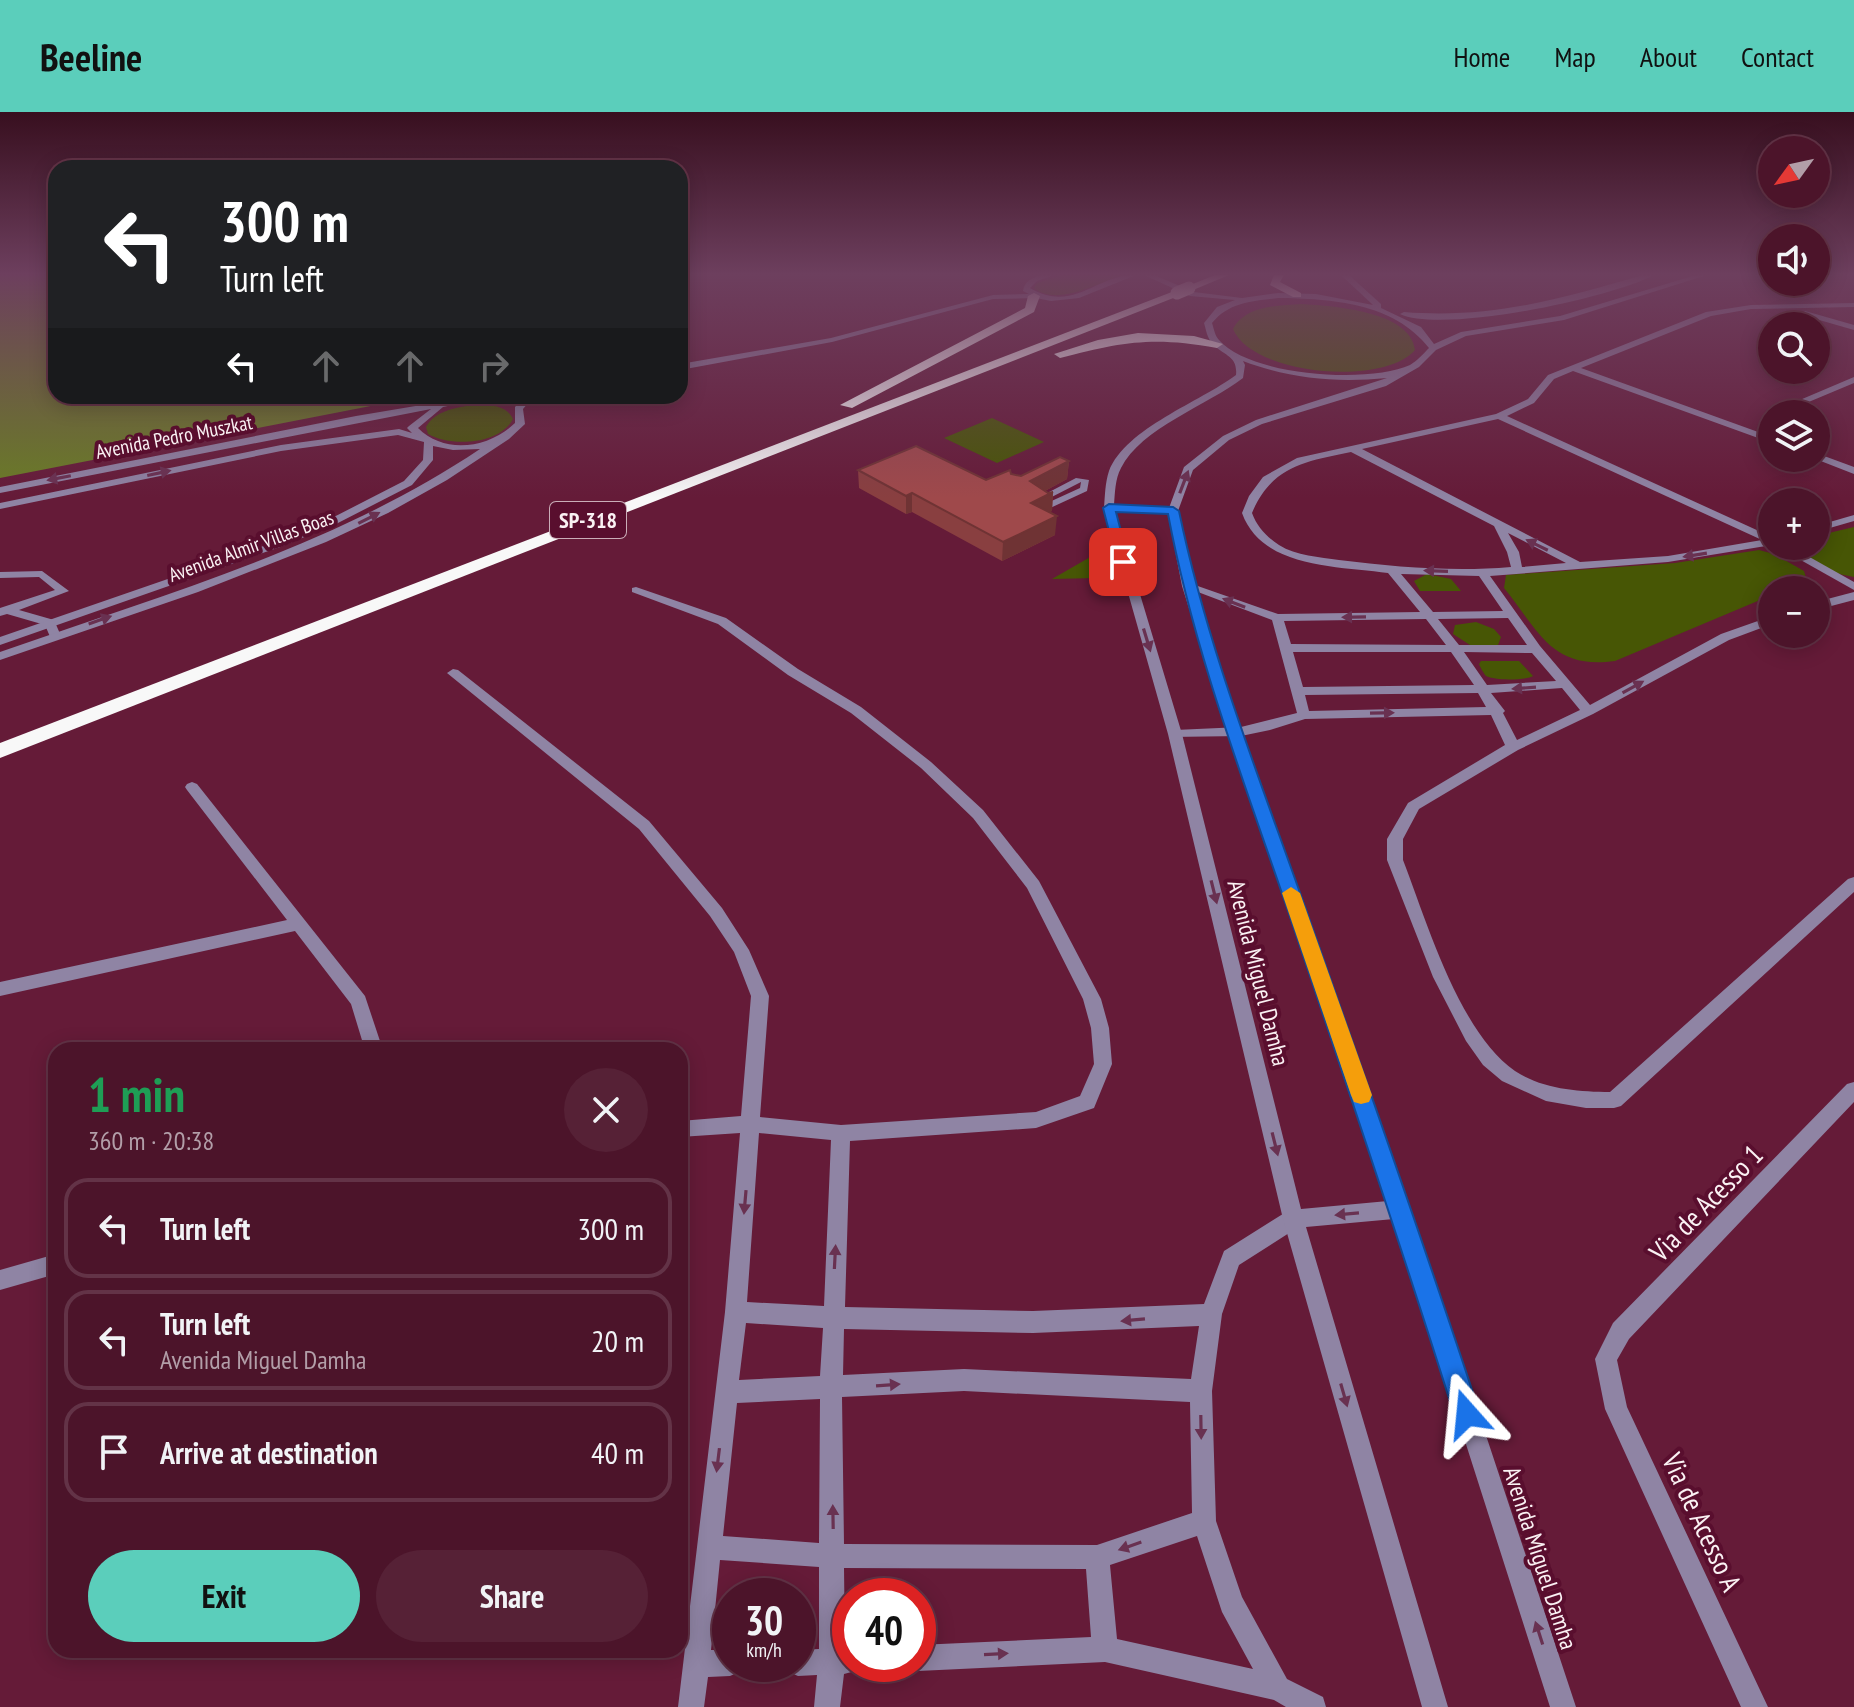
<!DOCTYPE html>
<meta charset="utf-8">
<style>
:root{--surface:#4c142a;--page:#562136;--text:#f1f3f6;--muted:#b29ea8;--line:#633347;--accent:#5bcebb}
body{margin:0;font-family:"PT Sans Narrow",sans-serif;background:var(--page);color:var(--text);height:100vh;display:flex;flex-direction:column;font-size:30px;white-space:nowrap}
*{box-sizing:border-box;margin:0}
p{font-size:26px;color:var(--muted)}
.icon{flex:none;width:44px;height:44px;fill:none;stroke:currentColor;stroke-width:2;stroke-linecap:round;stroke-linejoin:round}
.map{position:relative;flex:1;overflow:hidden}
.sheet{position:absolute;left:48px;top:930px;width:640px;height:616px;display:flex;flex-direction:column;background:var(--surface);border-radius:24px;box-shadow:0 4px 20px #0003,0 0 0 2px var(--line)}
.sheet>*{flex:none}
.hud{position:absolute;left:48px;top:48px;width:640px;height:244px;border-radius:24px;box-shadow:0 4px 20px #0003,0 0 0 2px var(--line);background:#202124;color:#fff;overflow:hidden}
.needle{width:52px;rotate:237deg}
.buttons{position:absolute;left:1758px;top:24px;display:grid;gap:16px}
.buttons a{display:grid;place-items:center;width:72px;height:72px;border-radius:50%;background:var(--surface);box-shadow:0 4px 20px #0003,0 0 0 2px var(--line);font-size:40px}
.speed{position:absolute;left:712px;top:1466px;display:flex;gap:16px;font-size:40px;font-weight:700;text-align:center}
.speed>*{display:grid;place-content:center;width:104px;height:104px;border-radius:50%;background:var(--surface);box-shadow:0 4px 20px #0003,0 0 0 2px var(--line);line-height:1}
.speed small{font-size:20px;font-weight:400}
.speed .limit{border:12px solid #d22;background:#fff;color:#111}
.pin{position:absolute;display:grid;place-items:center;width:68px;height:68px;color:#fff;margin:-34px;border-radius:16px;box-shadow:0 4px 12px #0006}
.me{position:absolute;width:88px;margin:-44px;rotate:342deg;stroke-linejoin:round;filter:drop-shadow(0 0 6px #0008)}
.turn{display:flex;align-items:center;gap:28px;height:168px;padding:0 40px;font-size:36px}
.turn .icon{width:104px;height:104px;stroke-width:2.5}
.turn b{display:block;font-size:56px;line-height:68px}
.lanes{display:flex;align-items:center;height:76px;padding:0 40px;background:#0003;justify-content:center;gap:40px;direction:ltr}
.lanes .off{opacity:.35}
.round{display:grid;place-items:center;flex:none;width:84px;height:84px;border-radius:42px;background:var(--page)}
.head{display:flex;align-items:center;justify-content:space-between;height:136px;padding:0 40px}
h1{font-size:48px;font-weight:600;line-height:60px;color:#1e9e55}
.primary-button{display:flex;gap:16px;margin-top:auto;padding:16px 40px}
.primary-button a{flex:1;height:92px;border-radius:48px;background:var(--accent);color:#111;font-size:32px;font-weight:600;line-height:92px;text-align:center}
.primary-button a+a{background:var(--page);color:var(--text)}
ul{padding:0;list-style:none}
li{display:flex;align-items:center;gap:24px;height:100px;margin:0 16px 12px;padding:0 24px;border:4px solid var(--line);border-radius:24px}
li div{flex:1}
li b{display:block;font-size:30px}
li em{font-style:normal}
header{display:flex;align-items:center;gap:48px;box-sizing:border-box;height:112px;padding:0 40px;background:var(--accent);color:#111}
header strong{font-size:38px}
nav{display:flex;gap:44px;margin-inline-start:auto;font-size:28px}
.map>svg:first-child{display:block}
.green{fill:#475605}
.forest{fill:#6a7d25}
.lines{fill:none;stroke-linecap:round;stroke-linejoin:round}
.service{fill:#8f84a4;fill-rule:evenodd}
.minor{fill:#8f84a4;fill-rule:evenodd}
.tertiary{fill:#8f84a4;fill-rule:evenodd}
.motorway{fill:#f8f8f8;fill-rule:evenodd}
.motorway-bridge{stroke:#f8f8f8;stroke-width:13}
.wall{fill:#893f40}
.shaded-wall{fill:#6f3334}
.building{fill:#9f494b;stroke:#6f3334;stroke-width:2}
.oneway{fill:#693151}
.route{fill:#1a73e8;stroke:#114b97;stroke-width:2}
.slow{fill:#f59e0b}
.labels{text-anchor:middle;stroke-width:8;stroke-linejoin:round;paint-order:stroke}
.far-street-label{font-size:20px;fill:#faf1f3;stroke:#590e2e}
.shield{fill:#590e2e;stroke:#caadb8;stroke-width:2}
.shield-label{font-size:22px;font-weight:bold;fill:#faf1f3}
.street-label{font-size:24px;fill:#faf1f3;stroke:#590e2e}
.near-street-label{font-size:28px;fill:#faf1f3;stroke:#590e2e}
</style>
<header>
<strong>Beeline</strong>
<nav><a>Home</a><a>Map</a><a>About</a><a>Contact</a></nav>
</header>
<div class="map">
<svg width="1854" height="1595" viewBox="0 0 1854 1595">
<rect width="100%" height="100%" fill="#651b38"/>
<g class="green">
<path d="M1062,163h61c-25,8 -66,32 -89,13l3,-5z"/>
<path d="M1302,192c31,2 109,7 113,46 -32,37 -163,25 -182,-21 13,-24 44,-23 69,-25z"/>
<path d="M472,293c14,0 34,-2 41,14 -13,26 -63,28 -85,15l-2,-7c9,-16 28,-19 46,-22z"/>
<path d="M992,306l52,24 -47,21 -53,-25z"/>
<path d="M1854,415v50c-19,-3 -47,-12 -55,-31h17v-10z"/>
<path d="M1759,438l15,4 30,17 4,13 -20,6h-16v5l-157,66c-64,9 -76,-30 -111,-73l2,-13 169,-12z"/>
<path d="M1092,444l8,18 -4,4 -44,1z"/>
<path d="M1427,462l24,5 10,12h-41l-6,-10z"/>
<path d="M1476,510l18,7 7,8 -3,8h-28l-17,-11 2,-9z"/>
<path d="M1481,549h38l14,15c-6,4 -38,5 -47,0 -2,-2 -6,-9 -7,-12z"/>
</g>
<path class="forest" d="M0,163h56v121h366l-422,82z"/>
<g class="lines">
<path class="service" d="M1076,366l13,2 -2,11 -39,18 -5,-3 2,-2 35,-16 1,-6 -41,21 -8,-2z"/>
<g class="minor">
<path d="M1854,191v4l-103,2 -40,7 -130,52 191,69v6l-199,-72 -19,8 -20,24 -27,13 265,121v8l-104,17 -178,14 50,70 50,59 131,-71 51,-18v8l-43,16 -136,74 -75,36 -99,59 -16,30v21c24,62 56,172 112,211 27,18 63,21 95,21l238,-213 6,-2v15l-233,214 -7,2h-28l-40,-7 -44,-20 -19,-16 -17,-24 -33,-64 -46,-117v-21l21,-36 97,-58 -14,-30 -186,4 -35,11 -29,6 -71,1v-6l5,-1 66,-3 56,-14 -25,-93 -90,-34 10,-2 86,30 142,-2 -32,-39c-49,-7 -126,-4 -146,-60l7,-17 14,-19 34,-19 199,-44 32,-15 20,-24 158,-63 45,-7zM1498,307l264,121 -94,16 -88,6 -218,-113zM1351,340l143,74 13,26 4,15c-58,5 -115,0 -172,-7 -19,-3 -43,-4 -60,-15 -12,-8 -22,-18 -27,-32 19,-47 55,-52 99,-61zM1508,421l58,30 -44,4 -3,-15zM1401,462l78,2 24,35 -70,1zM1508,506l19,27h-68l-21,-26zM1426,507l20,26 -155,-1 -7,-23zM1293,540h158l23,33 -171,2zM1464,540l68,1 24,28 -69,4zM1562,576l18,22 -63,30 -14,-27 2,-2 -14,-18zM1478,581l8,14 -177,4 -4,-16z"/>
<path d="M1805,199l49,14v5l-52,-15z"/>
<path d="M1854,265v6l-74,31h-8v3l-5,-3z"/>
<path d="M1816,341l38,14v7l-41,-16h3z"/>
<path d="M1854,403v6l-38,11v-6z"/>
<path d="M1776,434h14l64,36v8z"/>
<path d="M42,459l27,20 -50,19 35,10 7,16 -6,4 -4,-1 -6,-14 -38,-11 -7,2v-8l55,-18 -16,-13 -39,1v-6z"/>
<path d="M636,475l90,31 72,51 63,38 70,55 52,48 56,71 62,118 8,29 3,36 -18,44 -58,20 -186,13 -5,166 188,4 171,-7 20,-53 62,-39 7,-3 7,3 3,7 -3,7 -61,39 -17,49 -10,77 4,130 26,76 45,82 36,18 3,10h-40l-12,-7 -169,-38 -187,9 -11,-7h11v-19l173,-8 -5,-68 -242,-1 1,80h5v16h12l-3,6 -15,4 -4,33h-26l3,-32 -19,1 -9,-4 -4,-8h13v-14l21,-1v-82l-99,-7 -9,90h19v14h13l-4,8 -9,4 -22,1 -4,30h-26l47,-395 15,-179 -60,4v-16l61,-5 10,-120 -17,-44 -24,-36 -71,-87 -192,-156 6,-4 5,1 191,151 73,87 27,42 20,46 -9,121 81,8 195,-13 44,-16 14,-32 -3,-36 -8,-29 -56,-111 -54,-70 -52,-50 -70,-55 -63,-38 -70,-51 -86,-32v-4zM759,1021l72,7 -7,166 -77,-4zM746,1211l77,5 -3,48 -81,4zM1199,1214l-8,53 -227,-10 -121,6 1,-46 189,4zM964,1279l226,11 2,111 -95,32 -253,-1 -2,-147zM820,1287l-1,144 -96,-7 14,-133zM1197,1424l25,76 31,57 -136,-30 -7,-74z"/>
<path d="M1854,480v8l-38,10v-8z"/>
<path d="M192,670l5,2 168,212 18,54h-18l-14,-46 -56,-73 -295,65v-14l287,-62 -100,-130 -2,-3 2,-3z"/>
<path d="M1854,970v20l-225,237 -12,21 10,47 141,300h-27l-136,-298 -10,-50 18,-36 234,-239z"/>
<path d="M56,1142v20l-56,16v-20z"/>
</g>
<g class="tertiary">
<path d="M1042,163h12l-17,6 -7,7c44,26 68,-15 106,-13l-57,23 -28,3 -15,-3 -43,1 -161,43 -152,28v-6l151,-26 162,-43 36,-1 -6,-3c1,-10 11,-14 19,-16z"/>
<path d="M1144,163h10l40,17 48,6 36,-5 38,1 57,11 -32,-30h8l32,29v4l40,19 13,17 27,-12 99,-16 136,-41h11l-143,45 -98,16 -30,14 -17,17 -33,19 -124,38 -33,16 -36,30 -15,41 16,75 48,147 169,476 165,498h-26l-156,-488 -88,8 142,480h-26l-139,-488 -115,-485 -64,-226c1,-12 1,-25 5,-37 17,-43 91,-69 127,-96 2,-20 -13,-19 -24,-32 -5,-5 -6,-14 -8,-20l13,-16 18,-7 -45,-4zM1278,186c54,1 115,4 151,50 -6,6 -12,13 -19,17 -41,19 -160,11 -191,-25 -4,-4 -5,-11 -7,-17 17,-21 40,-22 66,-25zM1243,249c47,18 94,22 144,17l-131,42 -33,16 -39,31 -15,41 -55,-3c1,-12 1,-26 7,-37 20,-40 87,-63 122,-90l2,-13zM1115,399l53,3 14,72 46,147 160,468 -87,8 -119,-475z"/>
<path d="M1643,163h11c-43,23 -211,59 -254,39l4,-2c87,7 157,-13 239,-37z"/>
<path d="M475,284h20l-52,11 -25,21c27,27 71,20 97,-5v-16l10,-11h9l-11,13 2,15 -16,15 -62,41 -59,33 -62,29 -128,50 -198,68v-8c164,-58 334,-105 480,-203l-27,1 -20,-4v14l-21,25 -76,39 -56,23 -280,98v-8l272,-94 56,-23 76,-39 19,-21 1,-18 -26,-7 -117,16 -281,58v-6l281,-58 118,-16 13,4 -5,-5 2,-2 22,-17 -431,84v-6l356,-71z"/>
</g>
<g class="motorway">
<path d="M1215,163h14l-36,15 -10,-2z"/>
<path d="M1274,163h10l-4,7 21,11v4h-8l-23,-12z"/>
<path d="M1177,178l6,3 -2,2 -1181,463v-15z"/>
<path d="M1034,181l6,3 -6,16 -182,96 -12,-3 185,-97 3,-12z"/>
<path d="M1138,221l56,3 29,8 -6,4c-64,-12 -96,-6 -157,10l-6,-4 44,-14z"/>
</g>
<path class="motorway-bridge" d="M1177,181l12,-5"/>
</g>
<path class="wall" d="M1069,349l-2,18 -22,12 3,2 5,-1 -1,19 -3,1 6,23 -53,26 -90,-49 -6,2 -47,-26 -1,-18 128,10 25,-6 10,2z"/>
<g class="shaded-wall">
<path d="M1069,349l-2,18 -39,21 2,-19z"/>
<path d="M1053,380l-1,19 -23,11 2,-19z"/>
<path d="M912,381v19l-6,2v-18z"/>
<path d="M1057,404l-2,19 -53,26 1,-19z"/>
</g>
<path class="building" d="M916,334l70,34 24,-10 1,4 10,2 39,-19 9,4 -39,20 18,12 5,-1 -22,11 26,13 -54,26 -91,-49 -6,3 -48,-26z"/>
<defs><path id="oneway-solid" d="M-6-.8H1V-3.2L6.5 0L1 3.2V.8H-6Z" transform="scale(2)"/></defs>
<g class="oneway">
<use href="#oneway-solid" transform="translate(159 361) rotate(-12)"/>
<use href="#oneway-solid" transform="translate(59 366) rotate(169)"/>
<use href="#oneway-solid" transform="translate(1184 370) rotate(-69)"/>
<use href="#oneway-solid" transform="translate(369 406) rotate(-27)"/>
<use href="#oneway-solid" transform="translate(1537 433) rotate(-154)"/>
<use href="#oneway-solid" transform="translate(1695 443) rotate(171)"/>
<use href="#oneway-solid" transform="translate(1436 459) rotate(-178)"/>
<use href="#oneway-solid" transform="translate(1234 491) rotate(-159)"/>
<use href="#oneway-solid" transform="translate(1354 505) rotate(179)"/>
<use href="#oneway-solid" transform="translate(100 508) rotate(-19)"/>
<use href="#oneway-solid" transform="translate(1147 528) rotate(73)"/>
<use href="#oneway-solid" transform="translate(1633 575) rotate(-29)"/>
<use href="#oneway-solid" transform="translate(1524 576) rotate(176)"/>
<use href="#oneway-solid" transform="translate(1382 601) rotate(-1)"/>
<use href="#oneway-solid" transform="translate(1214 780) rotate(76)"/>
<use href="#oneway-solid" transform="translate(1275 1032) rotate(76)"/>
<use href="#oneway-solid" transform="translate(745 1090) rotate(95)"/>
<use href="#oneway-solid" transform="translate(1347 1102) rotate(175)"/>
<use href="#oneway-solid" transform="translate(835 1145) rotate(-87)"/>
<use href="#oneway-solid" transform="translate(1133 1208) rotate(175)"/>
<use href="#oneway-solid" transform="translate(888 1273) rotate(-4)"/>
<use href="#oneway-solid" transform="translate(1344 1283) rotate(74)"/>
<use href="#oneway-solid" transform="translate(1201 1315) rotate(89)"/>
<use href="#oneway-solid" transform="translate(718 1348) rotate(97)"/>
<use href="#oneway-solid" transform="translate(833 1405) rotate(-91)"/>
<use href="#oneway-solid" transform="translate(1130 1434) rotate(161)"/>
<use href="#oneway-solid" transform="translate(1539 1521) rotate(-108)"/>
<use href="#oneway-solid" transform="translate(996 1542) rotate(-3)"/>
</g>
<linearGradient id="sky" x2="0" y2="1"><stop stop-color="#380f1f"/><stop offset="0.42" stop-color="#6d3f5e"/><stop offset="1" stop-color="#6d3f5e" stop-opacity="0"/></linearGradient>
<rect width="1854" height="386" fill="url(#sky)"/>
<path class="route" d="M1109,392l64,3 6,4c28,135 79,263 125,393 60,170 120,339 176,510l-3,9 -10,4 -9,-4 -4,-9c-54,-171 -111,-341 -169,-512 -44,-128 -92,-255 -117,-388l-52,-2 13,50 -6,3 -6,-3 -14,-54z"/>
<path class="slow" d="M1291,775l9,6 72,202 -3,7 -8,2 -7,-2 -3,-7 -69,-202z"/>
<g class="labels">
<g class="far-street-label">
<text transform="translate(174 325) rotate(-11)" y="7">Avenida Pedro Muszkat</text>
<text transform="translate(251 434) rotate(-20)" y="7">Avenida Almir Villas Boas</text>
</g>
<rect class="shield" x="550" y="390" width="76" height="36" rx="6"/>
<g class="shield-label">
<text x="588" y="416">SP-318</text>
</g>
<g class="street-label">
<text transform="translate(1258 861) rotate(76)" y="8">Avenida Miguel Damha</text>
<text transform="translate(1540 1446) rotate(72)" y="8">Avenida Miguel Damha</text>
</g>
<g class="near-street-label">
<text transform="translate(1706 1091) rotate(-46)" y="10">Via de Acesso 1</text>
<text transform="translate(1702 1410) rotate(65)" y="10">Via de Acesso A</text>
</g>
</g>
</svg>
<div class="buttons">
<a><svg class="needle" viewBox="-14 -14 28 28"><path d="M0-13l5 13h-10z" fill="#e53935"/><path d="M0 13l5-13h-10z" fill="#b29ea8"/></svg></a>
<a><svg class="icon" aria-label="sound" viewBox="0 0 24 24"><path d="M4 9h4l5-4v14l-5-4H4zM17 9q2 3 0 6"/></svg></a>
<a><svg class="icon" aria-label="search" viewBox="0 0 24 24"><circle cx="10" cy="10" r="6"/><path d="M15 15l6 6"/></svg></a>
<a><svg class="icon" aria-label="layers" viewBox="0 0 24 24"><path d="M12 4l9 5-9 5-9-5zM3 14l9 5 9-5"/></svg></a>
<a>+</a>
<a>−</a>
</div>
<div class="speed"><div>30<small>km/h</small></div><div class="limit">40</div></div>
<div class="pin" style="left:1123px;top:450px;background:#d93025"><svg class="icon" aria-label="arrive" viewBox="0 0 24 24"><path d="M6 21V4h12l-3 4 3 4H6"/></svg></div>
<svg class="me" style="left:1467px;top:1302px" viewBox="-20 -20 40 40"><path d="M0-17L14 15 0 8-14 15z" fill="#1a73e8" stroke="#fff" stroke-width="4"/></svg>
<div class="hud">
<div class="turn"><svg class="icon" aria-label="left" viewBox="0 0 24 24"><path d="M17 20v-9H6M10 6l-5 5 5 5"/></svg><div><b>300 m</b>Turn left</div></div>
<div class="lanes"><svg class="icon" aria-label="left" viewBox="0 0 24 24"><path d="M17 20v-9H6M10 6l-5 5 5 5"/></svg><svg class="icon off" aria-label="ahead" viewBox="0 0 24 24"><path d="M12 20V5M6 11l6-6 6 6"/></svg><svg class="icon off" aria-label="ahead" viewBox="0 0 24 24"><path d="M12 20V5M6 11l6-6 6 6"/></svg><svg class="icon off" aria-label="right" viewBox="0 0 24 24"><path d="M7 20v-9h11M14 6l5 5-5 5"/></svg></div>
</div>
<section class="sheet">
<div class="head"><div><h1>1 min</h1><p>360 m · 20:38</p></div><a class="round"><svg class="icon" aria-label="close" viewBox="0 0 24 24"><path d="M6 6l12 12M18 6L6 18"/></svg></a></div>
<ul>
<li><svg class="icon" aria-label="left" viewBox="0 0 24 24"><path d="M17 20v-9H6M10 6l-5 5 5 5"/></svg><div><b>Turn left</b></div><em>300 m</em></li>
<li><svg class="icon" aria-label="left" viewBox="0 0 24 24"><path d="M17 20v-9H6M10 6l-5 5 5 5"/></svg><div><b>Turn left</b><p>Avenida Miguel Damha</p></div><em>20 m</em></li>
<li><svg class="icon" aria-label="arrive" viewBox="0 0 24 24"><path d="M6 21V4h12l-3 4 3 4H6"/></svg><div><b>Arrive at destination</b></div><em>40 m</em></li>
</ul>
<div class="primary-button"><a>Exit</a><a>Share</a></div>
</section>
</div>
